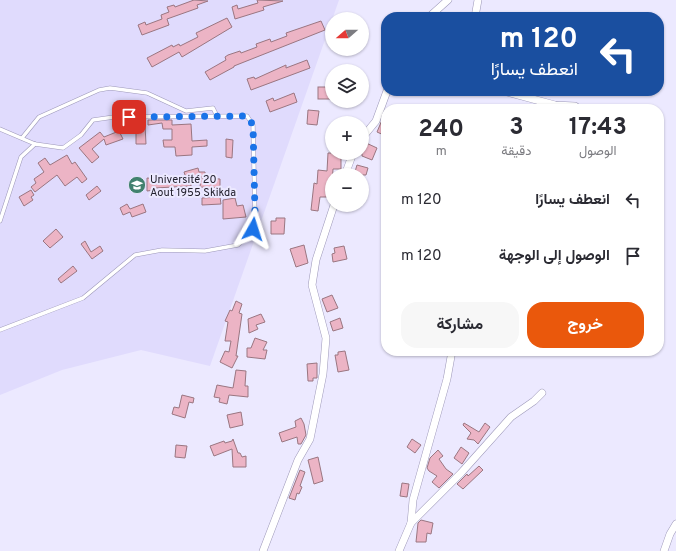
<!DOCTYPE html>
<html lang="ar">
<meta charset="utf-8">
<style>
:root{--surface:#fff;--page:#f7f7f7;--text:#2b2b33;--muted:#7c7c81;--accent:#ea580c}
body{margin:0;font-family:Overpass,Vazirmatn,sans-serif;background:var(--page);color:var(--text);direction:rtl;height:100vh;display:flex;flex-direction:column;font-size:15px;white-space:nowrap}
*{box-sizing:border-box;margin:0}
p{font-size:13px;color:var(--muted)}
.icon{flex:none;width:22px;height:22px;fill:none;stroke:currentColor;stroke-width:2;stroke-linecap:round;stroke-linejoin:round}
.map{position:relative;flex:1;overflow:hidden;direction:ltr}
.sheet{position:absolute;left:381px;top:104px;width:283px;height:252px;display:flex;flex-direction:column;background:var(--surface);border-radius:16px;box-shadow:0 1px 3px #0004;direction:rtl}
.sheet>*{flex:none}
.hud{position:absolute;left:381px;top:12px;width:283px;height:84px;border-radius:16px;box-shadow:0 1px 3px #0004;direction:rtl;background:#1a4fa0;color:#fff;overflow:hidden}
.needle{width:26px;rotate:250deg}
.buttons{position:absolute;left:325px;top:12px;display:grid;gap:8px}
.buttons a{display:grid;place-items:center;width:44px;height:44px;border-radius:50%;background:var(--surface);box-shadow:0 1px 3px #0004;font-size:20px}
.pin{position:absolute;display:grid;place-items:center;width:34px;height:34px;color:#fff;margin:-17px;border-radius:8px;box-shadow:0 2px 6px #0006}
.me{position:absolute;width:44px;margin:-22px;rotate:6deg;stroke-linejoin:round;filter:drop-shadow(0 0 3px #0008)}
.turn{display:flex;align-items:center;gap:14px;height:84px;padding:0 20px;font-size:18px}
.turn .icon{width:52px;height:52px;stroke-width:2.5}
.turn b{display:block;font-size:28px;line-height:34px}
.eta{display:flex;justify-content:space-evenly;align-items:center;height:68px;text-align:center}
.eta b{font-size:24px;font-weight:700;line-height:28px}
.button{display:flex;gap:8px;margin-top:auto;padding:8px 20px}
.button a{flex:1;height:46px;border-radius:16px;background:var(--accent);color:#fff;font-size:16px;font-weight:700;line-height:46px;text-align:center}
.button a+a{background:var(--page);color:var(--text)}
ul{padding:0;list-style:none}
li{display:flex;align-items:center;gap:12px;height:56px;padding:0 20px}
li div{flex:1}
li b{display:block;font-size:15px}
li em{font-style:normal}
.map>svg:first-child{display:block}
.built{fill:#e0dbfd}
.building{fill:#ecb4c5;stroke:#9a7681}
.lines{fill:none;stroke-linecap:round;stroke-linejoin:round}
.service-casing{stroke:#9d98b9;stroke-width:4.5}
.minor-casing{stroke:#9d98b9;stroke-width:8}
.service{stroke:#fff;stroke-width:3.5}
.minor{stroke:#fff;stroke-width:7}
.route{stroke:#1a73e8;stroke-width:7;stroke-dasharray:0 12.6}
.labels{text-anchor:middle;stroke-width:4;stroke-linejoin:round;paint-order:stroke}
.poi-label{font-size:11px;fill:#23212e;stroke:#ece9ff;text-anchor:start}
</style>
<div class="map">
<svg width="676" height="551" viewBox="0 0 676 551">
<rect width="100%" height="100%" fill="#ece9ff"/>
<path class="built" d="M0,0h339l-129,366 -69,-16 -79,20 -62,25z"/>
<g class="building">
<path d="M194,0l14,1 -11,4 1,3 -31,11 2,6 -27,10 -4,-10 7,-3 1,3 16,-6 -1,-4 8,-3 -2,-5 7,-2 1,2z"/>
<path d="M257,0l26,1 -20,6 1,3 -29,9 -3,-12 5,-2 1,4 20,-6z"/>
<path d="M227,18l5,9 -50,30 -3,-5 -27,15 -5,-9 25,-13 1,2 6,-3 1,2 18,-9 -2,-4z"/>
<path d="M321,21l4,9 -91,36v1l-24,13 -5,-8 21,-12 -1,-3 3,-2 12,-4 1,2 16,-6 -1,-3 14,-5 1,3 16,-6 -1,-3z"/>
<path d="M307,60l3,8 -59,22 -4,-11 7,-2 1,2 31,-14v3z"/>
<rect x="318" y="87" width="14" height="12"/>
<path d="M294,93l3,9 -27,10 -4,-11 7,-3 1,3z"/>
<path d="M308,110l11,1 -2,14 -10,-1z"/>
<path d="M148,120h24v5l19,-1 1,17 15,-1v6l-15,1v8l-16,1 -1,-9h-11l-1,-7h9v-11h-9l-1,-6 -14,2z"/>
<path d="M382,120l4,2v14l-9,-4z"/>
<path d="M129,123l1,4 15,-2 1,19h-10v-13l-14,2 -1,-9z"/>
<path d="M119,131l4,8 -17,6 -2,-6 -12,10 7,8 -7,6 -13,-15 21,-16 4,5z"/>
<path d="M226,139l7,1 -1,18 -6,-1z"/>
<path d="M364,142l13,6 -5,12 -10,-4v-11z"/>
<path d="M328,153h13v16h-8l-1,16h-4l-1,12h-7l-2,14 -7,-1 3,-27 3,1 1,-14 9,1z"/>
<path d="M67,155l5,9 3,-2 12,17 -5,4 -5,-6 -12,9 -8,-11 -22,17 -4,-5 5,-4 -2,-4 10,-7 -6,-9 7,-5 5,7z"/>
<path d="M357,165l11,3 -2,7h-12z"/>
<path d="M198,168l1,4h6v4l-14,4v6l-36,2v2l-8,1v-13l22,2 17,-2 -2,-6z"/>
<path d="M201,178l19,1v9l-20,-1z"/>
<path d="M97,186l4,5 -12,9 -3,-5z"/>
<path d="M31,190l3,5 -3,2 2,3 -9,6 -5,-9z"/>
<path d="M220,197l1,7 -19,1v-7z"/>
<path d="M235,198l2,8 6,-1 3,12 -23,2v-19z"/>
<path d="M127,204l3,5 13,-5 3,8 -14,5 -2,-5 -7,3 -3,-7z"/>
<path d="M276,218h9l-1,16h-13v-13h5z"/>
<path d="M56,229l7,8 -13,11 -7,-7z"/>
<path d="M85,241l6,11 9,-6 3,5 -11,8 -11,-15z"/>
<path d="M304,245l4,18 -12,4 -6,-18z"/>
<path d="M344,246l3,13 -14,3 -1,-8 3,-1 -1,-5z"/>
<path d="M73,266l4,5 -16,12 -3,-4z"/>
<path d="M332,295l6,13 -11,4 -5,-13z"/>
<path d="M236,301l6,3 -3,9 3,1 -6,42h2l-6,12 -12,-6 5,-11 4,1 2,-11h-6l3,-19 -3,-1 5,-11 2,1z"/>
<path d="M261,314l4,8 -9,3 2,4 -9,4 -1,-14z"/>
<path d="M340,318l3,10 -10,3 -3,-9z"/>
<path d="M255,338l12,4 -4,8h4l-2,9 -18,-2v-9h4z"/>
<path d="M345,351l4,19 -11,2 -3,-17h3v-3z"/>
<path d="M317,363v15h-4v3h-5l-1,-17z"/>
<path d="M236,370l10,1 -1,15h3v11l-19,-2 -2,9 -8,-2 1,-4 -6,-1 3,-12 16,3z"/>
<path d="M182,395l12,3 -1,5 -4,-1 -4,16 -13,-4 2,-7 5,1z"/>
<path d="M241,412l2,13 -13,3 -3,-13z"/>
<path d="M301,418l3,6 2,11 -5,9h-3l-1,-7 -15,5 -3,-9 17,-6 -1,-6z"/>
<path d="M464,423l15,9 6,-9 5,4 -12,17 -4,-4 -7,-1 4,-6 -8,-8z"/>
<path d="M233,439l5,14h2l2,4 4,-1v11h-13l-1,-18 -18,7 -4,-10 14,-5 1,2 7,-2z"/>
<path d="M412,439l9,6 -6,8 -8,-6z"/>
<path d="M176,445l11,1 -2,12 -10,-1z"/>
<path d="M461,447l8,6 -7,11 -8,-6z"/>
<path d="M438,450l5,6 -4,3 7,10 7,5 -14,14 -7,-6 5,-6 -8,-5 -2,-3 3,-10z"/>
<path d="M318,457l5,24 -9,3 -6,-24z"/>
<path d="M479,466l4,4 -20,19 -6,-5 10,-10 1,2z"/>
<path d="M300,470l5,2 -5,14 2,1 -3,7 -2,-1 -2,7 -6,-2z"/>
<path d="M402,483l7,1 -2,13 -7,-1z"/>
<path d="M421,520l12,3 -2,11 -4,-1 -1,9h-10l2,-19z"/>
</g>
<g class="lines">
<defs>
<g id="service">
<path d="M0,129l35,15 28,4 18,-13 12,-15 21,-3 133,-1 6,9 2,90 -2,14 -15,16 -33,6 -43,-1 -27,5 -52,43 -83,32"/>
<path d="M22,138l17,-21 60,-27 11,-2 37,5 39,18 27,-3 4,8"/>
<path d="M0,221l21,-64 14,-13"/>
</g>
<g id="minor">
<path d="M429,17l19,-17"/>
<path d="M475,17l3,-17"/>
<path d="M503,91l52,14 20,1 4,3"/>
<path d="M362,138l14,-17 11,-30"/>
<path d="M345,175l8,-22"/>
<path d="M411,523l50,-50 50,-56 23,-16 8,-8"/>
<path d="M263,551l35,-91 12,-21 13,-65 3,-36 -14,-53 4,-25 18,-55"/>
<path d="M399,551l12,-28 2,-23 34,-121 5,-28"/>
<path d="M664,551l6,-17 6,-10"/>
</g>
</defs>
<use href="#service" class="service-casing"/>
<use href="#minor" class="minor-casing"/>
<use href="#service" class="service"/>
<use href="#minor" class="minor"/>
</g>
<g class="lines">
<path class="route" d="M129,117l118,-1 6,9 2,89 -2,15"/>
</g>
<defs>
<symbol id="university-disc" viewBox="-11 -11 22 22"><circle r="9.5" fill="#41816e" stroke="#ece9ff"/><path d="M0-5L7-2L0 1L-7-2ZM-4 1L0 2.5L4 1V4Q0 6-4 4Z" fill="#fff"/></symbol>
</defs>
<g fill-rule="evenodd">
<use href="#university-disc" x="127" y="175" width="20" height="20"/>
</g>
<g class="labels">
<g class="poi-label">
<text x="150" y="183">Université 20<tspan x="150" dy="13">Aout 1955 Skikda</tspan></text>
</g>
</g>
</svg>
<div class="buttons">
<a><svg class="needle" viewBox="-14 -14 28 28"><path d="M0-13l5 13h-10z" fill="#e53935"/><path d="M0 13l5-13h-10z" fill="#7c7c81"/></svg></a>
<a><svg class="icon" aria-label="layers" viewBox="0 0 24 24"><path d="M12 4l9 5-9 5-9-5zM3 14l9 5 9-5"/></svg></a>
<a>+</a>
<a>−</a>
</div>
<div class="pin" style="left:129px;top:117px;background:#d93025"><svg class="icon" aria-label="arrive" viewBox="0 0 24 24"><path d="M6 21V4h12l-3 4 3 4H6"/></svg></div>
<svg class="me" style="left:253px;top:229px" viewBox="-20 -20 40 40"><path d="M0-17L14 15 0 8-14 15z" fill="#1a73e8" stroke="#fff" stroke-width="4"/></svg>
<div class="hud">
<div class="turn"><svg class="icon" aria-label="left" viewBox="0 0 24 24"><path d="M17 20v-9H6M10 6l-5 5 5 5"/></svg><div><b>120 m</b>انعطف يسارًا</div></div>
</div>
<section class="sheet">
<div class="eta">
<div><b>17:43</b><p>الوصول</p></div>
<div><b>3</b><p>دقيقة</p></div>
<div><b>240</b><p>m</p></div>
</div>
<ul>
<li><svg class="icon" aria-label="left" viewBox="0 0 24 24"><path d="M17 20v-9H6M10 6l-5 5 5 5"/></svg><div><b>انعطف يسارًا</b></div><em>120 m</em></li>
<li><svg class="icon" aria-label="arrive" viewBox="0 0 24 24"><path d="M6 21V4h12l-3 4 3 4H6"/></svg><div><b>الوصول إلى الوجهة</b></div><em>120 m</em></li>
</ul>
<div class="button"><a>خروج</a><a>مشاركة</a></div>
</section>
</div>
